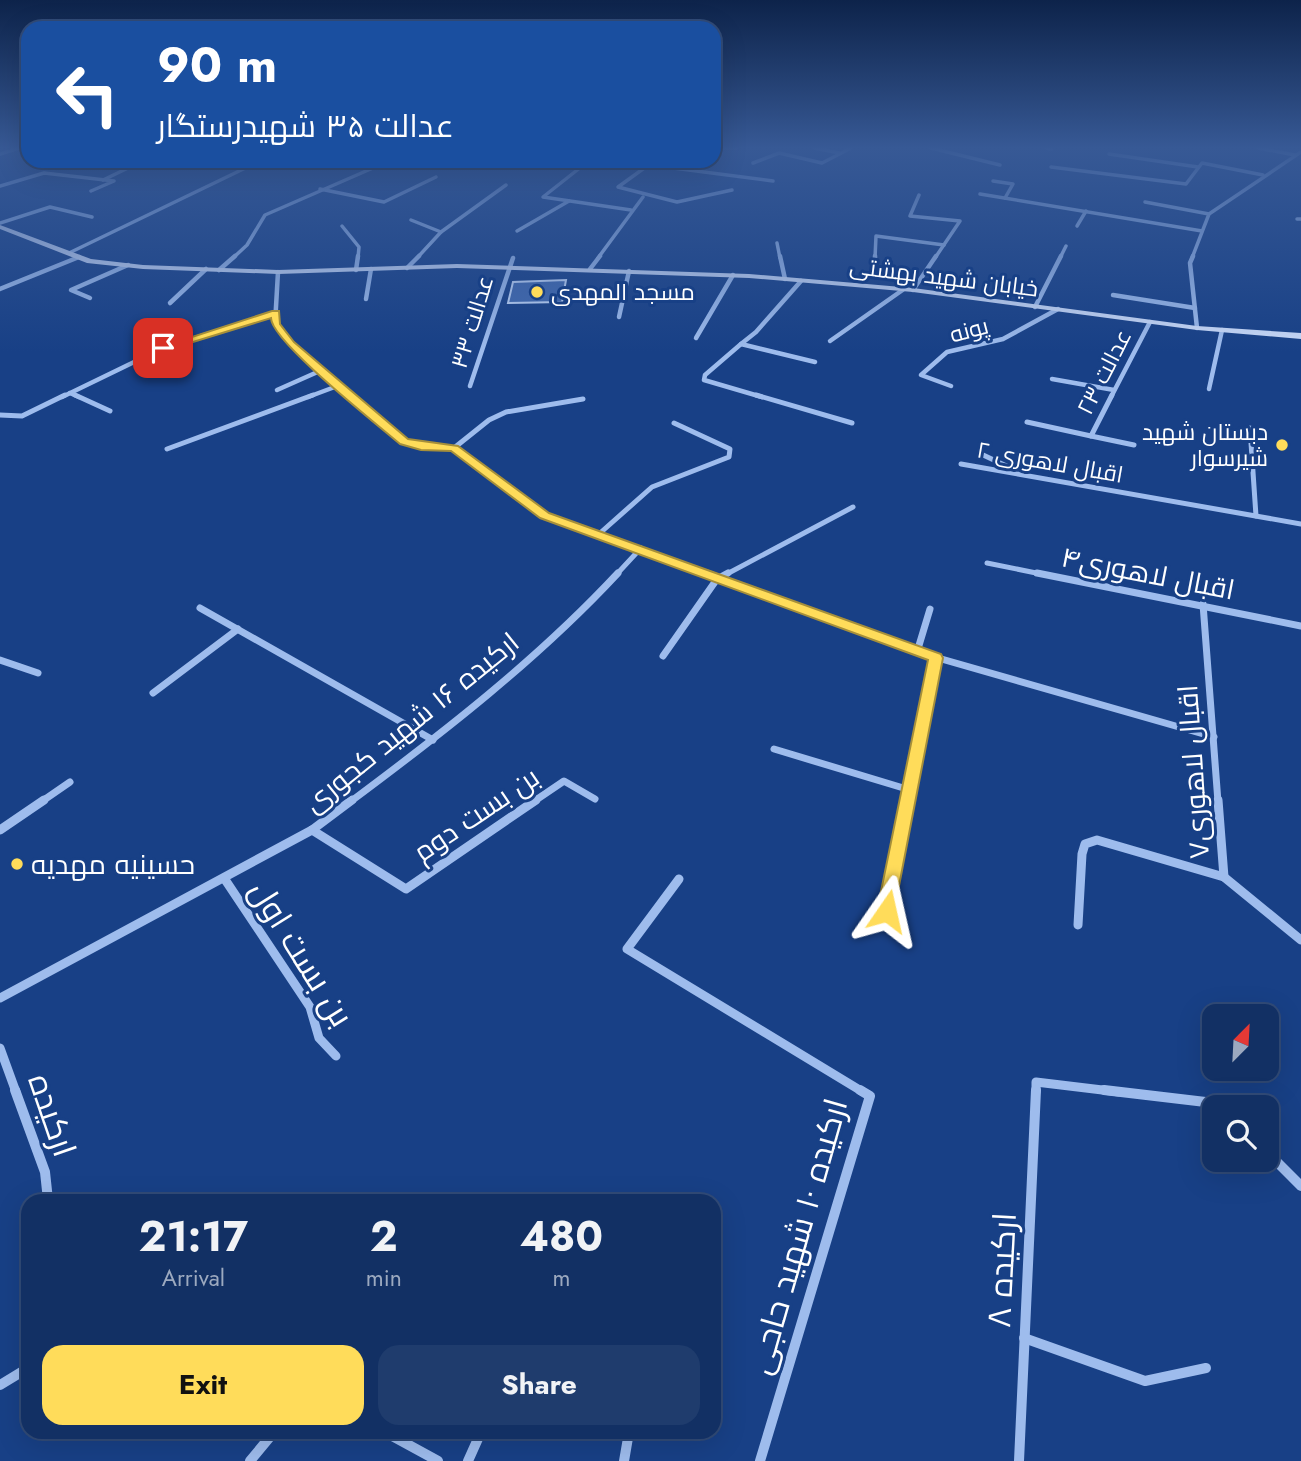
<!DOCTYPE html>
<meta charset="utf-8">
<style>
:root{--surface:#123064;--page:#1f3c6d;--text:#f1f3f6;--muted:#9ca9bf;--line:#314b78;--accent:#ffdc5a}
body{margin:0;font-family:Jost,Cairo,sans-serif;background:var(--page);color:var(--text);height:100vh;display:flex;flex-direction:column;font-size:26px;white-space:nowrap}
*{box-sizing:border-box;margin:0}
p{font-size:23px;color:var(--muted)}
.icon{flex:none;width:38px;height:38px;fill:none;stroke:currentColor;stroke-width:2;stroke-linecap:round;stroke-linejoin:round}
.map{position:relative;flex:1;overflow:hidden}
.panel{position:absolute;left:21px;top:1194px;width:700px;height:245px;display:flex;flex-direction:column;background:var(--surface);border-radius:21px;box-shadow:0 7px 28px #0002,0 0 0 2px var(--line)}
.panel>*{flex:none}
.guide{position:absolute;left:21px;top:21px;width:700px;height:147px;border-radius:21px;box-shadow:0 7px 28px #0002,0 0 0 2px var(--line);background:#1a4fa0;color:#fff;overflow:hidden}
.needle{width:46px;rotate:24deg}
.buttons{position:absolute;left:1202px;top:1004px;display:grid;gap:14px}
.buttons a{display:grid;place-items:center;width:77px;height:77px;border-radius:14px;background:var(--surface);box-shadow:0 7px 28px #0002,0 0 0 2px var(--line);font-size:35px}
.pin{position:absolute;display:grid;place-items:center;width:60px;height:60px;color:#fff;margin:-30px;border-radius:14px;box-shadow:0 4px 10px #0006}
.me{position:absolute;width:77px;margin:-38px;rotate:11deg;stroke-linejoin:round;filter:drop-shadow(0 0 5px #0008)}
.turn{display:flex;align-items:center;gap:24px;height:147px;padding:0 21px;font-size:32px}
.turn .icon{width:91px;height:91px;stroke-width:2.5}
.turn b{display:block;font-size:49px;line-height:60px}
.eta{display:flex;justify-content:space-evenly;align-items:center;height:119px;text-align:center}
.eta b{font-size:42px;font-weight:700;line-height:49px}
.primary-button{display:flex;gap:14px;margin-top:auto;padding:14px 21px}
.primary-button a{flex:1;height:80px;border-radius:21px;background:var(--accent);color:#111;font-size:28px;font-weight:700;line-height:80px;text-align:center}
.primary-button a+a{background:var(--page);color:var(--text)}
.map>svg:first-child{display:block}
.building{fill:#4169af;stroke:#c4d8f9;stroke-width:2}
.lines{fill:none;stroke-linecap:round;stroke-linejoin:round}
.minor-far5{stroke:#9ebced;stroke-width:3.5}
.minor-far4{stroke:#9ebced;stroke-width:4.5}
.minor-far3{stroke:#9ebced;stroke-width:5}
.minor-far2{stroke:#9ebced;stroke-width:7}
.minor-far1{stroke:#9ebced;stroke-width:9}
.minor{stroke:#9ebced;stroke-width:10}
.secondary{fill:#cbdbf9;fill-rule:evenodd}
.route{fill:#ffdc5a;stroke:#a68f3a;stroke-width:2}
.poi-dot{fill:#ffdc5a;stroke:#184086;stroke-width:2.5}
.labels{text-anchor:middle;stroke-width:6;stroke-linejoin:round;paint-order:stroke}
.far-street-label{font-size:23px;fill:#fff;stroke:#184086}
.far-poi-label{font-size:23px;fill:#fff;stroke:#184086;text-anchor:start}
.street-label{font-size:28px;fill:#fff;stroke:#184086}
.poi-label{font-size:28px;fill:#fff;stroke:#184086;text-anchor:start}
.near-street-label{font-size:33px;fill:#fff;stroke:#184086}
</style>
<div class="map">
<svg width="1301" height="1461" viewBox="0 0 1301 1461">
<rect width="100%" height="100%" fill="#184086"/>
<path class="building" d="M566,280l-4,22 -54,1 5,-21z"/>
<g class="lines">
<g class="minor-far5">
<path d="M721,148h16"/>
<path d="M814,148l26,5"/>
<path d="M931,148l69,17"/>
<path d="M1046,148l6,1"/>
<path d="M1258,148l37,7"/>
<path d="M0,154l19,-6"/>
<path d="M1109,154l89,13"/>
<path d="M313,161l22,4"/>
<path d="M390,161l18,6"/>
<path d="M654,161l-36,26 59,15 55,-12"/>
<path d="M753,163l26,-10 43,10 29,-15"/>
<path d="M650,165l123,16"/>
<path d="M581,167l-38,30 88,13"/>
<path d="M1051,167l135,17 16,-21 61,12"/>
<path d="M103,180l25,-12"/>
<path d="M993,181l20,3 -8,14"/>
<path d="M0,186l44,-13 70,8 -23,10"/>
<path d="M320,189l64,13 52,-25"/>
<path d="M980,194l222,37"/>
<path d="M919,195l-9,21 50,5 -25,37"/>
<path d="M1145,202l64,12"/>
<path d="M1297,219h4"/>
<path d="M411,220l30,12"/>
<path d="M0,223l50,-16 42,10"/>
<path d="M342,226l17,21 -1,11"/>
<path d="M1077,226l9,-15"/>
<path d="M517,231l52,-30"/>
<path d="M777,243l3,15"/>
<path d="M69,253l191,-92"/>
<path d="M233,258l14,-13 18,-30 124,-54"/>
<path d="M417,258l24,-26 65,-47"/>
<path d="M598,258l45,-61"/>
<path d="M875,258l1,-22 68,9"/>
<path d="M1060,258l6,-12"/>
<path d="M1192,258l17,-44 92,-62"/>
</g>
<g class="minor-far4">
<path d="M780,256l5,23"/>
<path d="M1193,256l-3,7 7,65"/>
<path d="M875,264v-8"/>
<path d="M407,268l12,-12"/>
<path d="M590,269l10,-13"/>
<path d="M219,270l16,-14"/>
<path d="M356,270l2,-14"/>
<path d="M278,272l-3,52 16,20 61,53"/>
<path d="M801,281l-45,51 -15,12 74,18"/>
<path d="M0,289l79,-32"/>
<path d="M913,290l23,-34"/>
<path d="M1113,295l82,13"/>
<path d="M90,298l-19,-8 57,-25"/>
<path d="M366,299l5,-30"/>
<path d="M170,303l36,-34"/>
<path d="M1035,307l26,-51"/>
<path d="M619,317l10,-46"/>
<path d="M696,338l37,-63"/>
<path d="M830,341l74,-52"/>
<path d="M741,344l-36,31 -1,5 58,17"/>
<path d="M1052,379l62,11"/>
<path d="M470,386l43,-128"/>
<path d="M951,386l-30,-11 26,-23 56,-13 55,-30"/>
<path d="M1209,389l13,-59"/>
<path d="M277,390l45,-20"/>
<path d="M70,393l9,4"/>
<path d="M62,397l101,-49 112,-35"/>
<path d="M308,397l32,-12"/>
<path d="M1111,397l39,-75"/>
</g>
<g class="minor-far3">
<path d="M75,395l35,16"/>
<path d="M350,395l54,47 17,5 33,1 90,67 168,60"/>
<path d="M756,395l96,28"/>
<path d="M1112,395l-21,41 43,9"/>
<path d="M0,415l22,1 43,-21"/>
<path d="M1027,422l64,14"/>
<path d="M1250,428l6,88"/>
<path d="M454,448l35,-28 17,-8 77,-13"/>
<path d="M167,449l146,-54"/>
<path d="M981,454l34,16"/>
<path d="M961,464l340,60"/>
<path d="M599,534l53,-47 77,-30 1,-8 -56,-26"/>
<path d="M987,563l59,12"/>
<path d="M616,575l25,-27"/>
<path d="M725,575l128,-68"/>
</g>
<g class="minor-far2">
<path d="M707,573l210,79 297,85"/>
<path d="M1037,573l264,53"/>
<path d="M1203,604l15,198"/>
<path d="M200,608l233,132"/>
<path d="M917,652l13,-43"/>
<path d="M663,656l54,-77 11,-6"/>
<path d="M0,660l38,13"/>
<path d="M153,693l85,-64"/>
<path d="M774,749l136,41"/>
<path d="M41,802l29,-20"/>
<path d="M350,802c94,-70 188,-143 268,-229"/>
<path d="M533,802l31,-21 31,18"/>
<path d="M908,802l28,-144"/>
</g>
<g class="minor-far1">
<path d="M0,830l44,-30"/>
<path d="M312,830l94,59 130,-89"/>
<path d="M1224,877l77,63"/>
<path d="M224,878l86,129 9,31 17,18"/>
<path d="M679,879l-52,70 236,143"/>
<path d="M887,911l21,-111"/>
<path d="M1078,925l4,-71 3,-10 12,-4 127,37 -6,-77"/>
<path d="M0,998l312,-168 40,-30"/>
<path d="M0,1048l16,44"/>
<path d="M1036,1092v-10l83,10"/>
</g>
<g class="minor">
<path d="M15,1090l30,82 3,28"/>
<path d="M1104,1090l110,13 5,5"/>
<path d="M1267,1152l34,34"/>
<path d="M1024,1338l121,43 61,-13"/>
<path d="M0,1385l28,-17"/>
<path d="M385,1432l53,29"/>
<path d="M250,1461l24,-29"/>
<path d="M468,1461l13,-29"/>
<path d="M624,1461l5,-29"/>
<path d="M760,1461l110,-365 -10,-6"/>
<path d="M1019,1461l17,-371"/>
</g>
<path class="secondary" d="M0,225l91,34 52,6 135,5 179,-6 292,10 164,14 284,38 104,7v6l-104,-9 -284,-38 -164,-14 -292,-10 -179,6 -135,-5 -56,-6 -87,-34z"/>
</g>
<linearGradient id="sky" x2="0" y2="1"><stop stop-color="#0d234a"/><stop offset="0.42" stop-color="#375995"/><stop offset="1" stop-color="#375995" stop-opacity="0"/></linearGradient>
<rect width="1301" height="352" fill="url(#sky)"/>
<path class="route" d="M272,311h7l1,13 14,18 114,97 50,7 91,67 392,141 2,4 -50,259h-13l-3,-6 51,-251 -388,-142 -89,-67 -30,-1 -21,-6c-22,-19 -129,-103 -129,-126l-104,32 -9,-2z"/>
<g class="poi-dot">
<circle cx="537" cy="292" r="7"/>
<circle cx="1282" cy="445" r="7"/>
<circle cx="17" cy="864" r="7"/>
</g>
<g class="labels">
<g class="far-street-label">
<text transform="translate(944 277) rotate(7)" y="8">خیابان شهید بهشتی</text>
<text transform="translate(472 322) rotate(-73)" y="8">عدالت ۳۳</text>
<text transform="translate(969 330) rotate(-15)" y="8">پونه</text>
<text transform="translate(1104 372) rotate(-63)" y="8">عدالت ۲۳</text>
<text transform="translate(1050 462) rotate(10)" y="8">اقبال لاهوری ۲</text>
</g>
<g class="far-poi-label">
<text x="551" y="300">مسجد المهدی</text>
<text x="1268" y="440" text-anchor="end">دبستان شهید<tspan x="1268" dy="26">شیرسوار</tspan></text>
</g>
<g class="street-label">
<text transform="translate(1148 573) rotate(11)" y="10">اقبال لاهوری۴</text>
<text transform="translate(411 722) rotate(-39)" y="10">ارکیده ۱۶ شهید کجوری</text>
<text transform="translate(1193 772) rotate(-94)" y="10">اقبال لاهوری۷</text>
<text transform="translate(476 814) rotate(-34)" y="10">بن بست دوم</text>
</g>
<g class="poi-label">
<text x="31" y="874">حسینیه مهدیه</text>
</g>
<g class="near-street-label">
<text transform="translate(302 953) rotate(58)" y="12">بن بست اول</text>
<text transform="translate(53 1115) rotate(71)" y="12">ارکیده</text>
<text transform="translate(797 1236) rotate(-74)" y="12">ارکیده ۱۰ شهید حاجی</text>
<text transform="translate(1001 1270) rotate(-87)" y="12">ارکیده ۸</text>
</g>
</g>
</svg>
<div class="buttons">
<a><svg class="needle" viewBox="-14 -14 28 28"><path d="M0-13l5 13h-10z" fill="#e53935"/><path d="M0 13l5-13h-10z" fill="#9ca9bf"/></svg></a>
<a><svg class="icon" aria-label="search" viewBox="0 0 24 24"><circle cx="10" cy="10" r="6"/><path d="M15 15l6 6"/></svg></a>
</div>
<div class="pin" style="left:163px;top:348px;background:#d93025"><svg class="icon" aria-label="arrive" viewBox="0 0 24 24"><path d="M6 21V4h12l-3 4 3 4H6"/></svg></div>
<svg class="me" style="left:887px;top:911px" viewBox="-20 -20 40 40"><path d="M0-17L14 15 0 8-14 15z" fill="#ffdc5a" stroke="#fff" stroke-width="4"/></svg>
<div class="guide">
<div class="turn"><svg class="icon" aria-label="left" viewBox="0 0 24 24"><path d="M17 20v-9H6M10 6l-5 5 5 5"/></svg><div><b>90 m</b>عدالت ۳۵ شهیدرستگار</div></div>
</div>
<section class="panel">
<div class="eta">
<div><b>21:17</b><p>Arrival</p></div>
<div><b>2</b><p>min</p></div>
<div><b>480</b><p>m</p></div>
</div>
<div class="primary-button"><a>Exit</a><a>Share</a></div>
</section>
</div>
